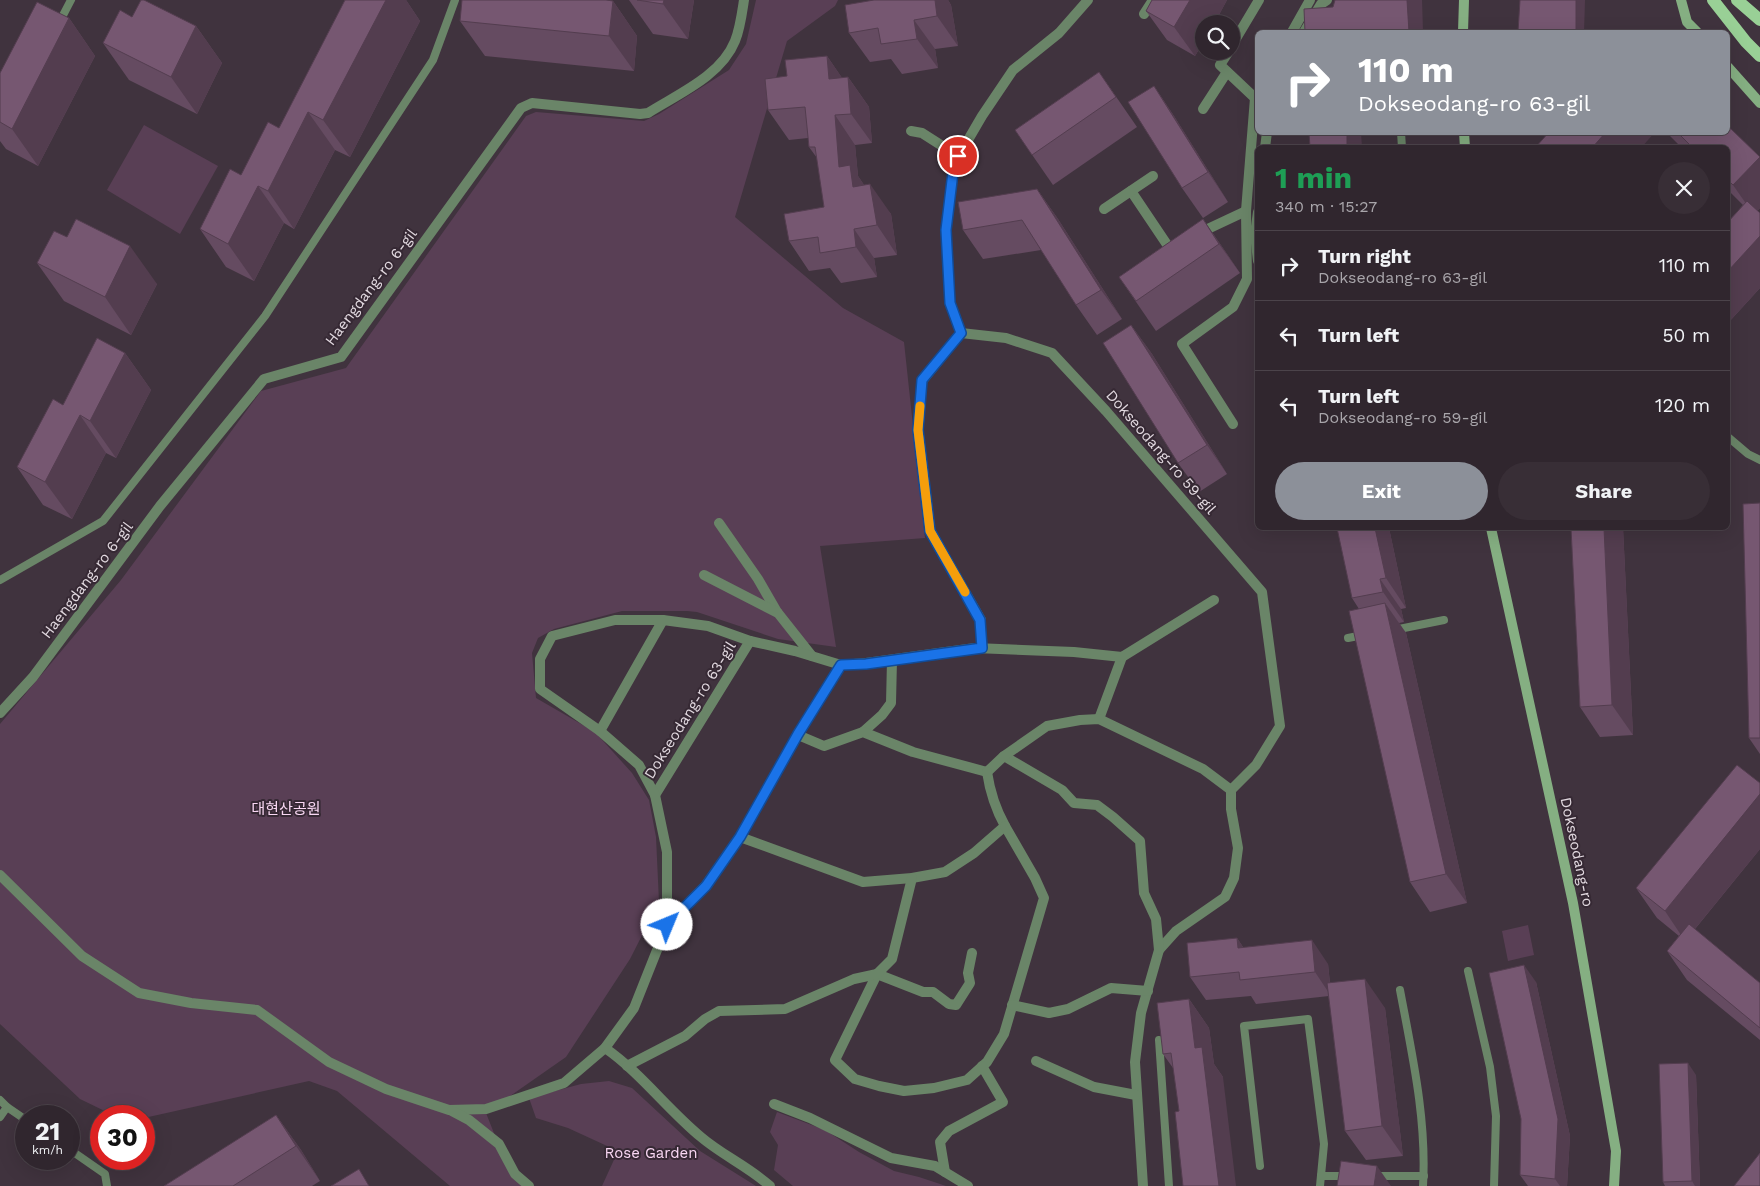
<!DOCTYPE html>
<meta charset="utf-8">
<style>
:root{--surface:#30262e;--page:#382e36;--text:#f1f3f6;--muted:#a8a5aa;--line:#4b434a;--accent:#8c9099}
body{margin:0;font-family:"Work Sans","Noto Sans KR",sans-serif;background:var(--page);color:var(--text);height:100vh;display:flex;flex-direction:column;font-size:19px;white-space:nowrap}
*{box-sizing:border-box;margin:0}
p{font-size:16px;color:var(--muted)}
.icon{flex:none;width:28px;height:28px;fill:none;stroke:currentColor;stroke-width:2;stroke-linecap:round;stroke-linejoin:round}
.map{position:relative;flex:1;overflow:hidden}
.side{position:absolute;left:1255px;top:145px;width:475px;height:385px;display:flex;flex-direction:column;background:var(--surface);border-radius:8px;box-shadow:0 5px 20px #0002,0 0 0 1px var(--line)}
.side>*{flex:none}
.top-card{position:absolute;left:1255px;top:30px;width:475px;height:105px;border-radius:8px;box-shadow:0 5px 20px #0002,0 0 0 1px var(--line);background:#8c9099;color:#fff;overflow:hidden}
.buttons{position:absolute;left:1195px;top:15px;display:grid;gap:10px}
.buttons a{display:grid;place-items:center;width:45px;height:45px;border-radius:50%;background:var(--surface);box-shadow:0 5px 20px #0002,0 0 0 1px var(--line);font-size:25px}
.speed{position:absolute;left:15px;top:1105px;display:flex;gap:10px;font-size:25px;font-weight:700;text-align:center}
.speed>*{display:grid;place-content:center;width:65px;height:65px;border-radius:50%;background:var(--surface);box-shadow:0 5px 20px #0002,0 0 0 1px var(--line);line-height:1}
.speed small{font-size:12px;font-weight:400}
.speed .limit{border:8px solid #d22;background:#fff;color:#111}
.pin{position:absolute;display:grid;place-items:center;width:42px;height:42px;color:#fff;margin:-21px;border:2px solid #fff;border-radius:50%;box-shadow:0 1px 5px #0007}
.me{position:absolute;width:55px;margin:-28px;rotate:45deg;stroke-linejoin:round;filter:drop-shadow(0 0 4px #0008)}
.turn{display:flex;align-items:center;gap:18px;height:105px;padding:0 20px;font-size:22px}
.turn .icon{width:65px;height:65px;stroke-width:2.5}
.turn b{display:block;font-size:35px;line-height:42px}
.round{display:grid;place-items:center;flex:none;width:52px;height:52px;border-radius:26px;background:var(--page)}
.headline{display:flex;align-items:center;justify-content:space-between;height:85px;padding:0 20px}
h1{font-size:30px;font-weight:700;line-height:38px;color:#1e9e55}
.cta{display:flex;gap:10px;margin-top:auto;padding:10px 20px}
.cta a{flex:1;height:58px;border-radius:30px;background:var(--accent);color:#fff;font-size:20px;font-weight:700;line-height:58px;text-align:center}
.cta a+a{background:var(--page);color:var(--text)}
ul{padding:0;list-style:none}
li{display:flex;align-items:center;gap:15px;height:70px;padding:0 20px;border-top:1px solid var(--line)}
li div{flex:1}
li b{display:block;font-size:19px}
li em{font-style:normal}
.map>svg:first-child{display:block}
.green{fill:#593f55}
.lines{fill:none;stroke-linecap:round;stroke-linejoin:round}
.service{stroke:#6a8568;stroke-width:8}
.minor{stroke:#6a8568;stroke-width:10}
.secondary{stroke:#85af82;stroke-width:10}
.primary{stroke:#99d096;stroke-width:12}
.wall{fill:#654b61}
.shaded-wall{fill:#533d4f}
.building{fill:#765771;stroke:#533d4f}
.route-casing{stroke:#114b97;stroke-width:12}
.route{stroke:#1a73e8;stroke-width:9}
.slow{stroke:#f59e0b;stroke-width:9}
.labels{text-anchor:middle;stroke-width:4;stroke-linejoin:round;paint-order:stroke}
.street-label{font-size:15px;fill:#e1d8df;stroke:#362934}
.park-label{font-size:15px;fill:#f9d7f3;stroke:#362934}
</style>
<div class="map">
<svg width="1760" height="1186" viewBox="0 0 1760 1186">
<rect width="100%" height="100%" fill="#40333e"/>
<g class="green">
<path d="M756,0h82l-3,6 -48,35 -52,176 108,91 61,34 21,196 -105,8 16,101 -58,-8 -81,-27 -10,-1h-65l-68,18 -16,9 -6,15 4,45 59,34 37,41 17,27 7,37 3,65 -29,57 -64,98 -80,56 25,63 11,10h-72l-113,-95 -28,-10 -165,37v-2h-29l-35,-17 -80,-75v-300l121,-144 140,-189 85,-23 180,-252 10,-4 108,9 15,-7 70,-44 17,-26z"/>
<path d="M144,125l74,41 -38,68 -73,-44z"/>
<path d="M1528,925l6,30 -26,6 -6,-30z"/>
<path d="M609,1081l23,7 68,63 56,35h-154l16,-35 -50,-23 -32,-10 -7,-20 52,-14z"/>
<path d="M777,1112l48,18 34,22 35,19 25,6 27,9h-153l-19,-16 4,-25 -8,-13z"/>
</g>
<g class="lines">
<g class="service">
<path d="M59,23l12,-23"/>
<path d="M1401,132l1,16"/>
<path d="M1728,437l20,17 12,6"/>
<path d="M0,580l103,-59 162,-205 168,-256 22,-60"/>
<path d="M1394,630l50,-10"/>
<path d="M1348,638l15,-3"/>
<path d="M1468,971l22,96 6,49 -2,70"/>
<path d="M1400,990c12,64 27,130 23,196"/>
<path d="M1159,1040l10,146"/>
<path d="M0,1100l7,7 19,13"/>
<path d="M0,1117l7,-10"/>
<path d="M69,1149l36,25 2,12"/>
<path d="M1260,1166l-16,-140 64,-7 16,125 -4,42"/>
<path d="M1321,1176h26"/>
<path d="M1373,1176h51"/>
</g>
<g class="minor">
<path d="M1088,0l-29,33 -46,37 -31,46 -28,48 -8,66 4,73 11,30 45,5 46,15 54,58 156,181 18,134 -24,39 -25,25v19l7,39 -4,30 -9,19 -49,34 -17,19 -18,63 -6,49 8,124"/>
<path d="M1144,14l9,-14"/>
<path d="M1292,32l18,-32"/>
<path d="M1304,32l17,-28 6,-4"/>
<path d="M1231,47l28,-47"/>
<path d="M1229,51l-9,14 35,33"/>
<path d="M1203,109l24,-37"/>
<path d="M911,131l11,2 36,23"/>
<path d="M1265,148l2,-16"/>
<path d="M1131,191l39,58"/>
<path d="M1104,209l49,-33"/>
<path d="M1258,212l-3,22 3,27"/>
<path d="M1197,234l49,-23"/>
<path d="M961,333l-39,48 -4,49 12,101 51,89v28"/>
<path d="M1233,424l-51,-80 51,-37 14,-28 -1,-68 9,-113 3,-4"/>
<path d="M719,523l39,56 19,33"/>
<path d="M704,575l74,38 34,43"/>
<path d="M0,713l33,-36 127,-171 104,-127 77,-22 180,-249 11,-5 108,11 8,-1c30,-19 73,-37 87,-72 5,-12 7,-28 9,-41"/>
<path d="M1099,719l23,-62"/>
<path d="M600,731l63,-111"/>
<path d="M863,732l19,-17 9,-12 1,-43"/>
<path d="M798,735l26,11 39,-14 50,20 74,20"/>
<path d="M1004,756l58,34 12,13 23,2 16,12 27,24 4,52 12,26 3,31"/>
<path d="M987,772l17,-16 43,-30 33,-6 19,-1 104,50 28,21"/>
<path d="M655,795l95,-154"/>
<path d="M740,837l123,45 49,-4 33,-6 29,-19 31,-27c-10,-18 -15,-34 -18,-54"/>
<path d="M0,875l82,81 57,37 52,10 66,7 72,52 57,27 63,21 37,-1 78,-26 41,-35 29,-40 33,-83v-73l-12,-57 -16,-30 -39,-34 -60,-42v-30l12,-23 63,-16h48l45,6 42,15 45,10 46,14 25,-2 109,-15 99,4 48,5 92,-57"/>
<path d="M667,925l39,-40 34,-48 58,-102 43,-70"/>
<path d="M972,953l-4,20 2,10 -14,22 -7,-1 -16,-12h-10l-46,-18 -42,86 20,19 24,7 25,5 30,-3 33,-8 20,-18 17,-28 40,-136 -9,-20 -30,-52"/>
<path d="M1012,1005l37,8 19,-4 43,-21 37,3"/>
<path d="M605,1048c36,25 62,61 96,89 21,18 48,30 69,49"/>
<path d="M1036,1061l58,26 42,8"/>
<path d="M627,1066l58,-30 20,-17 14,-8 66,-2 69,-30 23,-5 15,-15 20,-81"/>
<path d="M774,1104l36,14 81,40 44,8 33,20"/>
<path d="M452,1111l17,9 30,24 16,30 14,12"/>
<path d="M945,1172l-5,-30 9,-11 54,-29 -21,-36"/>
</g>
<g class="secondary">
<path d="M1681,0l6,22 10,10"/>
<path d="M1463,32l1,-32"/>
<path d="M1728,67l32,36"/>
<path d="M1464,132l1,16"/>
<path d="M1491,528l82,375 43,248 -2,35"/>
</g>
<g class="primary">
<path d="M1713,0l33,42 14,14"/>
<path d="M1737,0l23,20"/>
</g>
</g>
<g class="wall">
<path d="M345,0h61l14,21 -70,136 -15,-7 -41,79 -10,-6 -30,58 -28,-14 -26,-38 79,-101z"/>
<path d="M629,0h65l-6,39 -35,-5z"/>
<path d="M874,0h74l3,5 7,41 -23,3 3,19 -36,6 -11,-15 -21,3 -21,-29z"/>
<path d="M1152,0h75l-13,24h-10v17l-9,15 -28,-16 -21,-29z"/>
<path d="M613,1l24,35 -3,35 -149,-15 -25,-35z"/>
<path d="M132,17l64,9 26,37 -25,51 -68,-34 -26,-37z"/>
<path d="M69,18l26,38 -57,110 -32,-17 -6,-8v-68z"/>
<path d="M827,56l15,22 6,-1 21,30 3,36 -17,2 3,31 6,9 27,29 6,41 -23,3 3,19 -36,6 -11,-15 -21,3 -20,-30 35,-34 -7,-49 -8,-11 -1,-9 -19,2 -21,-30 19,-34z"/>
<path d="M1099,72l38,55 -84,58 -38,-55z"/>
<path d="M1154,86l20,30 54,86 -25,16 -21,-30z"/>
<path d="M1666,132h62l32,25v51l-3,3 3,2v75l-32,35v-101l15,-17 -15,-15v-42h-46z"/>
<path d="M1037,189l21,30 64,100 -25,16 -21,-30 -35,-55 -58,9 -20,-29z"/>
<path d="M1203,219l37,54 -84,58 -37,-54z"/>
<path d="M37,263l120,21 -26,51 -67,-34z"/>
<path d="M1131,325l21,29 75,120 -28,18 -21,-29z"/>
<path d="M125,353l26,37 -35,68 -10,-5 -34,66 -29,-14 -26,-38z"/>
<path d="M1760,503v251l-11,-16z"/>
<path d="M1389,528l17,80 -5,1 3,13 -5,1 7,10 61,270 -37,9 -20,-30 -51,-273 -7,-11z"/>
<path d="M1571,528h52l10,207 -33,2 -20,-30z"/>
<path d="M1760,849l-65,80 65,54v57l-73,-60 -20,-29 12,-15 -22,-18 -21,-30z"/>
<path d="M1237,938l6,9 85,17 2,19 55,25 18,148 -37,4 -21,-29 -16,-135 -73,8 -5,-8 -45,4 -16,-23z"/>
<path d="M1536,982l34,154 -3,50h-39l-8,-11z"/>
<path d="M1189,999l20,29 5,36 9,13 -50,-9 -10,-14z"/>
<path d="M1696,1075l4,111h-35l-2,-4z"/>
<path d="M276,1115l25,35 19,31 -8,5h-148z"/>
</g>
<g class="shaded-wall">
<path d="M386,0h20l14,21 -70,136 -27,-37z"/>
<path d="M664,0h30l-6,39 -25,-35z"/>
<path d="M935,0h13l3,5 7,41 -21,-30z"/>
<path d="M1190,0h37l-13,24h-10v17l-9,15 -21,-29z"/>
<path d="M1407,0h15l1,32h-14z"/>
<path d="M1576,0h9l-1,32h-8z"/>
<path d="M613,1l24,35 -3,35 -25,-35z"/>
<path d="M69,18l26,38 -57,110 -26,-37z"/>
<path d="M914,20l21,29 3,19 -21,-29z"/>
<path d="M196,26l26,37 -25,51 -26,-37z"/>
<path d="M827,56l20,29 -18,-6z"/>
<path d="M848,77l21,30 3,36 -21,-29z"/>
<path d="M1154,86l20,30 54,86 -20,-30z"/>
<path d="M308,112l27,38 -41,79 -26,-38z"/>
<path d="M835,115l20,30 3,31 13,19 3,21 -35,-49z"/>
<path d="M1347,132h14l1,16h-15z"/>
<path d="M1606,132h49l-14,16h-49z"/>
<path d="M1760,157v51l-6,7 -21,-30z"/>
<path d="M870,184l21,30 6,41 -20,-30z"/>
<path d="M258,186l26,37 -30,58 -26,-37z"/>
<path d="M1037,189l21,30 64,100 -21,-29z"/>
<path d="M1203,219l20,29 17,25 -21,-29z"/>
<path d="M854,229l20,29 3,19 -21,-30z"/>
<path d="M1760,236v52l-32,35v-52z"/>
<path d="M130,246l27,38 -26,51 -26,-38z"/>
<path d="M1131,325l21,29 75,120 -20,-29z"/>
<path d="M125,353l26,37 -35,68 -26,-37z"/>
<path d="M80,415l26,38 -34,66 -27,-37z"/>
<path d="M1375,528h14l17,80 -20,-30z"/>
<path d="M1604,528h19l10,207 -21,-30z"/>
<path d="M1380,579l21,30 3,13 -21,-30z"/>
<path d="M1385,603l21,30 61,270 -21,-29z"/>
<path d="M1760,794v55l-75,92 -20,-30z"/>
<path d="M1237,938l16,24 -15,-14z"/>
<path d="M1312,940l16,24 3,32 -16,-24z"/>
<path d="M1524,965l12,17 34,154 -3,50h-7l-5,-7z"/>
<path d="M1365,979l20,29 18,148 -21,-30z"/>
<path d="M1189,999l20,29 5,36 9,13 13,109h-17l-24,-138z"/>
<path d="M1688,1063l8,12 4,111h-5l-3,-5z"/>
<path d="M276,1115l25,35 19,31 -24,-35z"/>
<path d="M1377,1166l14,20h-17z"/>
</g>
<g class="building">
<path d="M141,0h3l52,26 -25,51 -68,-34 17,-33 12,7z"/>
<path d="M345,0h41l-63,120 -15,-8 -40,79 -10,-5 -30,58 -28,-15 30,-60 11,6 27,-53 11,6z"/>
<path d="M462,0h144l7,1 -4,35 -149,-15z"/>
<path d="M637,0h27l-1,4z"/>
<path d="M874,0h61l2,16 -23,4 3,19 -36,5 -3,-16 -29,5 -4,-28z"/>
<path d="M1152,0h38l-16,27 -28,-16z"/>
<path d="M1335,0h72l2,32h-104l-1,-23 29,-2z"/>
<path d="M1520,0h56v32h-58z"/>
<path d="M37,2l32,16 -57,111 -12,-7v-49z"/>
<path d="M827,56l2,23 19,-2 3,37 -16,1 4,52 11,-2 3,22 17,-3 7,41 -23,4 2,18 -36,6 -2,-16 -29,4 -5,-27 40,-7 -9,-60h-6l-4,-40 -37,3 -3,-31 22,-3 -2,-16z"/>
<path d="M1099,72l17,25 -84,58 -17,-25z"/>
<path d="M1154,86l54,86 -26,16 -54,-86z"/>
<path d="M1728,126l32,31 -27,28 -5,-5v-32h-35l-16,-16h51z"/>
<path d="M1309,132h38v16h-37z"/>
<path d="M1549,132h57l-14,16h-57z"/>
<path d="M1037,189l64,101 -25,15 -54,-85 -59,10 -5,-28z"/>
<path d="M1747,201l13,12v23l-32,35v-49z"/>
<path d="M76,219l54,27 -25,51 -68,-34 17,-32 13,6z"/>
<path d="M1203,219l16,25 -83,57 -17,-24z"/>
<path d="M1131,325l76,120 -29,18 -75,-120z"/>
<path d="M97,338l28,15 -35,68 -10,-6 -35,67 -28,-15 36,-68 10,6z"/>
<path d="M1760,503v235h-11l-6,-234z"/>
<path d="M1337,528h38l11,50 -6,1 3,13 -31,6z"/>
<path d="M1571,528h33l8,177 -32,2z"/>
<path d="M1385,603l61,271 -36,8 -61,-271z"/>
<path d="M1737,765l23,18v11l-95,117 -29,-23z"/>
<path d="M1689,924l71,59v45l-93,-77z"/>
<path d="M1237,938l1,10 74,-8 3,32 -75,8 -1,-8 -49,5 -3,-34z"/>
<path d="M1524,965l34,154 -3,60 -35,-4 1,-56 -32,-146z"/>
<path d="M1365,979l17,147 -37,5 -18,-148z"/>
<path d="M1189,999l6,49 7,-1 17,139h-36l-8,-74 4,-1 -8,-58 -8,1 -6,-51z"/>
<path d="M1688,1063l4,118 -29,1 -4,-118z"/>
<path d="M276,1115l20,31 -63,40h-69z"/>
<path d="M1760,1153v33h-26z"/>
<path d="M1341,1161l36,5 -3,20h-37z"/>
<path d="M359,1169l10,17h-38z"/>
</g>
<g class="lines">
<defs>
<path id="route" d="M667,925l39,-39 34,-49 58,-103 43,-69 25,-1 116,-16 -2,-28 -50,-89 -12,-101 4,-50 39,-47 -11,-30 -4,-73 8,-66 4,-8"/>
</defs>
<use href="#route" class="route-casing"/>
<use href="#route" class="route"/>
<path class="slow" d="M920,406l-2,24 12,101 35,61"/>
</g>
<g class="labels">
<g class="street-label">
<text transform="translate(371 287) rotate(-53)" y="5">Haengdang-ro 6-gil</text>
<text transform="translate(1161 452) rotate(49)" y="5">Dokseodang-ro 59-gil</text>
<text transform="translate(87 580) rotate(-53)" y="5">Haengdang-ro 6-gil</text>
<text transform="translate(690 710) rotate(-58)" y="5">Dokseodang-ro 63-gil</text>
<text transform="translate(1577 852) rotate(78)" y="5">Dokseodang-ro</text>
</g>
<g class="park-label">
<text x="286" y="814">대현산공원</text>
<text x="651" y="1158">Rose Garden</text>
</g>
</g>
</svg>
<div class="buttons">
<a><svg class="icon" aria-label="search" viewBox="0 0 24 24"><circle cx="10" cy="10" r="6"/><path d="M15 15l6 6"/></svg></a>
</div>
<div class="speed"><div>21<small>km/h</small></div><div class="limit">30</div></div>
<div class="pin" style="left:958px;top:156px;background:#d93025"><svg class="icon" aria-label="arrive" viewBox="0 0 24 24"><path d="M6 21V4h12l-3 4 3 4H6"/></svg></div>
<svg class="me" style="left:667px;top:925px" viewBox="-20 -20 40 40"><circle r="19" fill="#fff"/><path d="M0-13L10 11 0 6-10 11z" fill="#1a73e8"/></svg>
<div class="top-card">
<div class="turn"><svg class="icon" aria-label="right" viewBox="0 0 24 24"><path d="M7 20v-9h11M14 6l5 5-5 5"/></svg><div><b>110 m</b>Dokseodang-ro 63-gil</div></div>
</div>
<section class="side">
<div class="headline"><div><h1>1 min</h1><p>340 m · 15:27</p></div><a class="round"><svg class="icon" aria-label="close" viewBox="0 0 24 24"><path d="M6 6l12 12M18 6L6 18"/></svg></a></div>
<ul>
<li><svg class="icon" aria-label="right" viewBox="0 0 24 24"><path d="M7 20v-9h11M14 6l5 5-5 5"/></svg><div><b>Turn right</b><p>Dokseodang-ro 63-gil</p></div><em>110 m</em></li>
<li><svg class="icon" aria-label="left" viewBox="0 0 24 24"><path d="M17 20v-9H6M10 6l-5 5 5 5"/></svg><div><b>Turn left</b></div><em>50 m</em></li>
<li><svg class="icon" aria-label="left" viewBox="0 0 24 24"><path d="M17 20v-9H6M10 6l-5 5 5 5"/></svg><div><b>Turn left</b><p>Dokseodang-ro 59-gil</p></div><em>120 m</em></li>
</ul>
<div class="cta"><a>Exit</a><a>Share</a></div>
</section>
</div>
